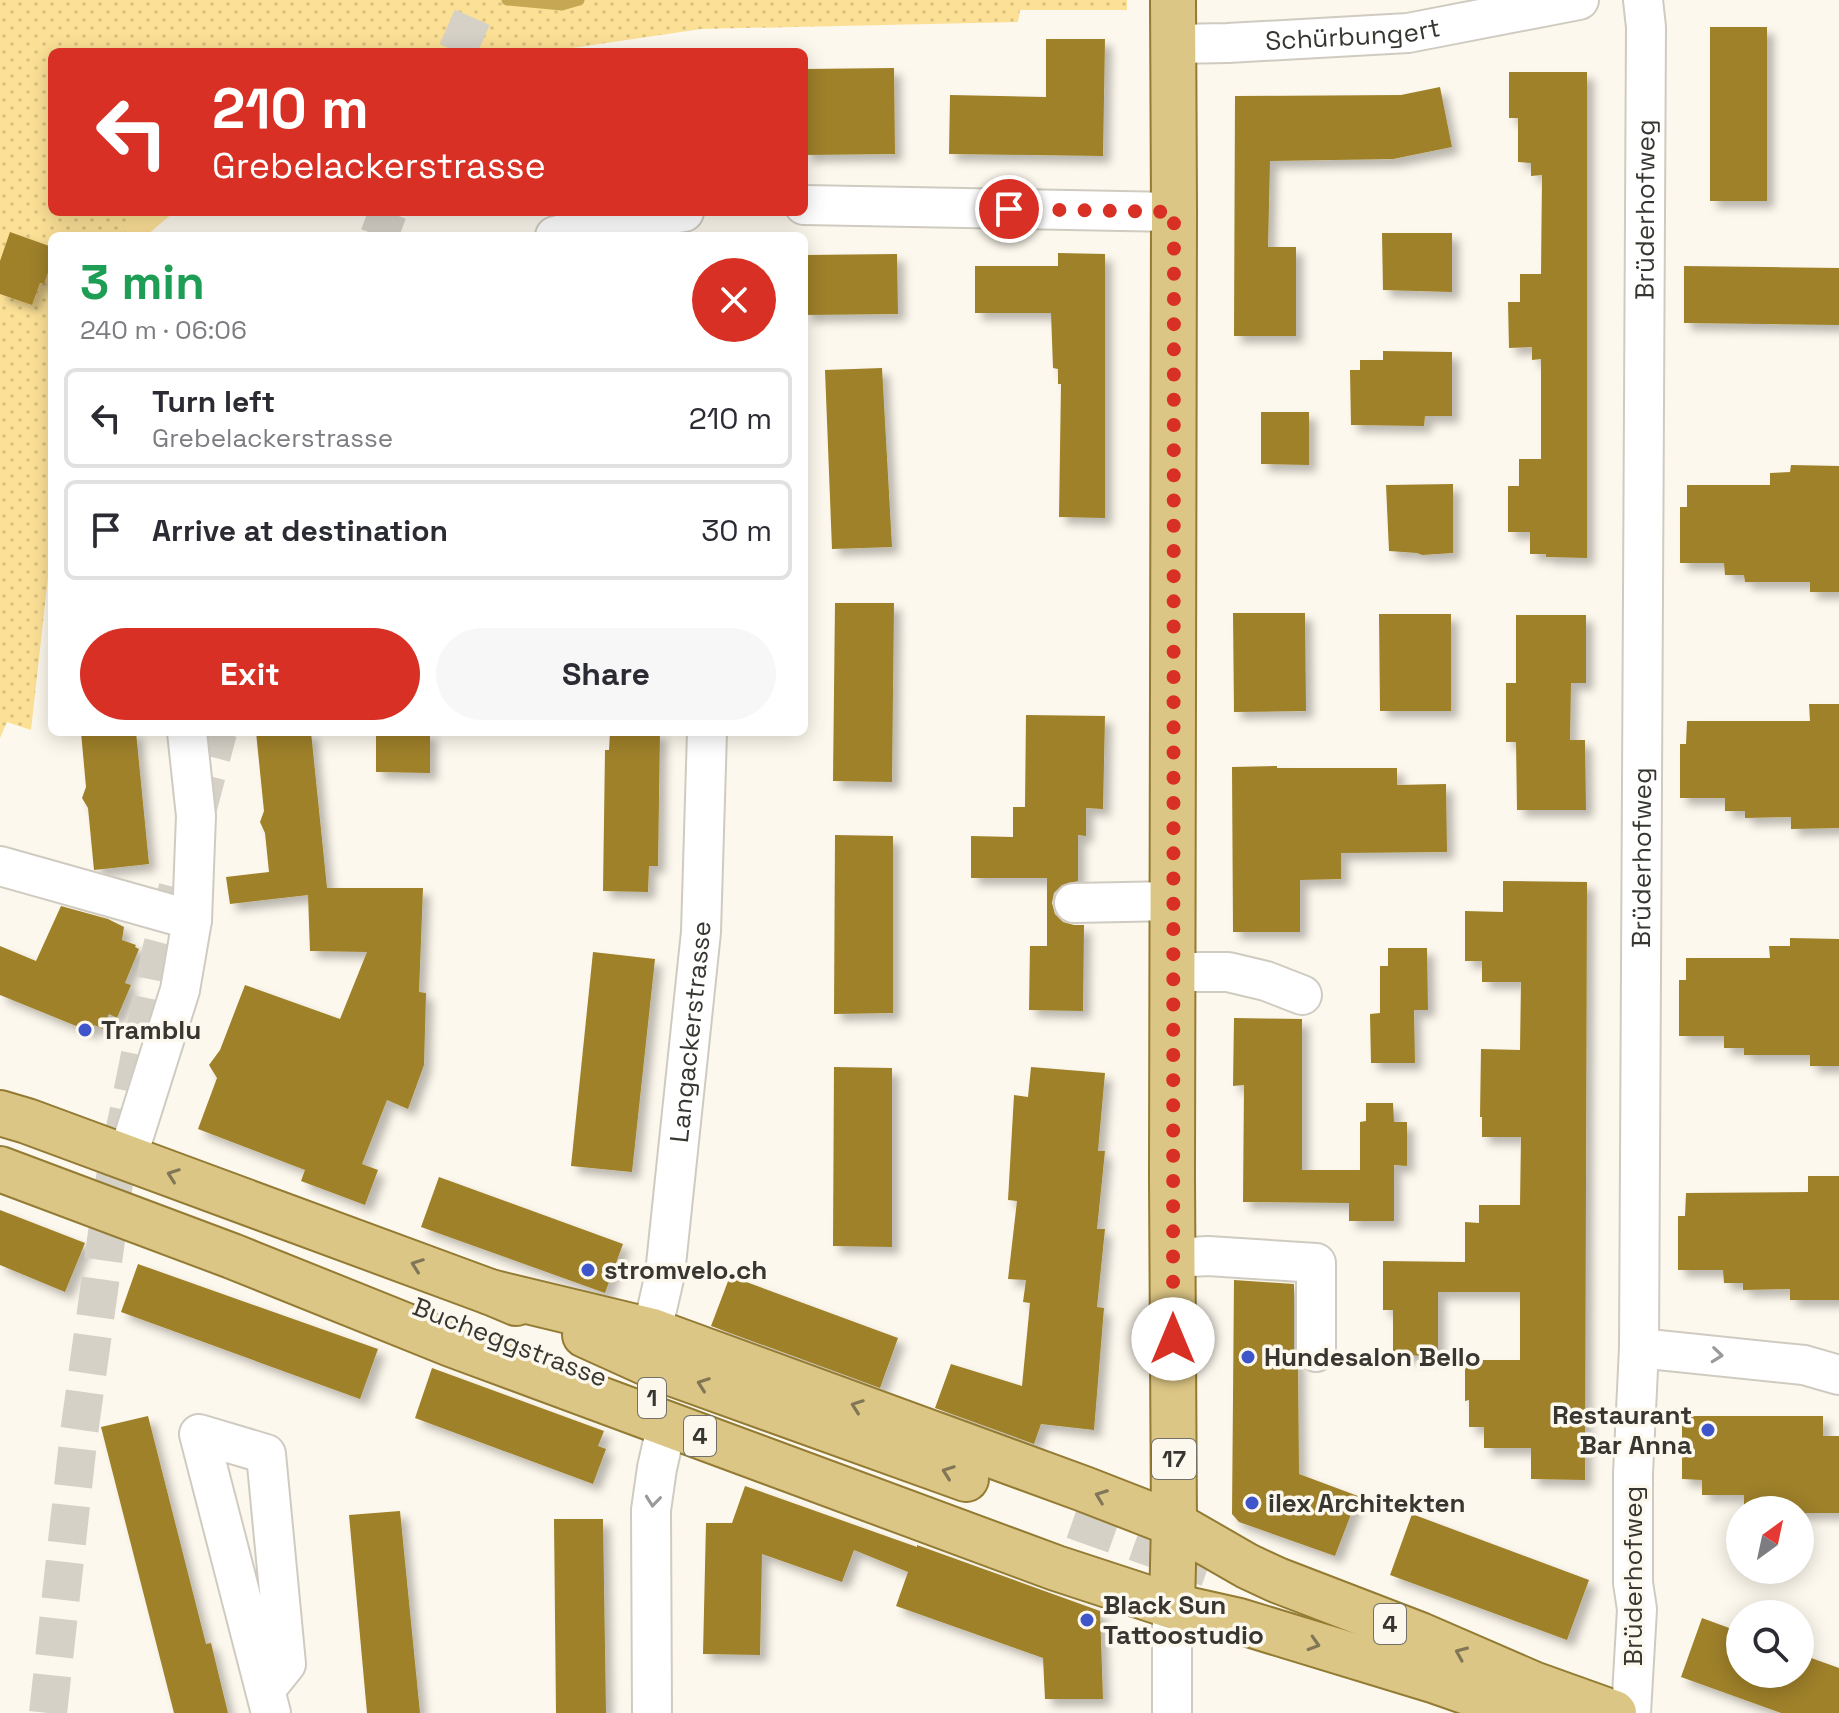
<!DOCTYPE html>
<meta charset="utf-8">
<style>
:root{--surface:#fff;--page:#f7f7f7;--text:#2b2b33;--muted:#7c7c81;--line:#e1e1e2;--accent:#d93025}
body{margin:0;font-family:"Space Grotesk",sans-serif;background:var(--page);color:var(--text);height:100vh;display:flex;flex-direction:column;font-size:30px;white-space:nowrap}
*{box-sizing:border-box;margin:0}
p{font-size:26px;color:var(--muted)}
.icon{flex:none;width:44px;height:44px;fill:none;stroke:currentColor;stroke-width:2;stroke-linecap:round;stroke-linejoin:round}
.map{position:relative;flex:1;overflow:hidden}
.sheet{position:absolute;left:48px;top:232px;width:760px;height:504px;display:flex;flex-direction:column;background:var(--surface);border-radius:12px;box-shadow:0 4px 20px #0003}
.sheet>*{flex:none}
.banner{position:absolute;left:48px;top:48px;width:760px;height:168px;border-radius:12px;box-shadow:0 4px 20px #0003;background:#d93025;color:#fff;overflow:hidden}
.needle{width:52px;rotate:33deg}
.controls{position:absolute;left:1726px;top:1496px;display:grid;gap:16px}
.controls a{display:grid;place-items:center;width:88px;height:88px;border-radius:50%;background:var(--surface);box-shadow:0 4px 20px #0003;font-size:40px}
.pin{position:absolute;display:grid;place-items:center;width:68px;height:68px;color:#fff;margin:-34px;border:4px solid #fff;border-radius:50%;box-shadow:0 2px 8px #0007}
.me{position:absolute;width:88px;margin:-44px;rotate:0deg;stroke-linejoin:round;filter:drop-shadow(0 0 6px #0008)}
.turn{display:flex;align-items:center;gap:28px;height:168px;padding:0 32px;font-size:36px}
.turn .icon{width:104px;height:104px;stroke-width:2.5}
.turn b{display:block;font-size:56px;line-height:68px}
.round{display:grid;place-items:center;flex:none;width:84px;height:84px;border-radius:42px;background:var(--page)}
.overview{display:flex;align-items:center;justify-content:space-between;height:136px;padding:0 32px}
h1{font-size:48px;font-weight:800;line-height:60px;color:#1e9e55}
.primary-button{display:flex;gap:16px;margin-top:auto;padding:16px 32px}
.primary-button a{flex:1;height:92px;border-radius:48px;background:var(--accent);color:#fff;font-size:32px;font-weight:800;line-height:92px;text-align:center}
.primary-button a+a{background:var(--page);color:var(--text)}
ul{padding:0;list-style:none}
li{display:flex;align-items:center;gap:24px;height:100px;margin:0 16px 12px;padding:0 16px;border:4px solid var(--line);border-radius:12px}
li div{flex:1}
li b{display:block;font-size:30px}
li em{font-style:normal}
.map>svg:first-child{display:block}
.forest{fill:url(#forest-firs)}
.park{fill:url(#park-dots)}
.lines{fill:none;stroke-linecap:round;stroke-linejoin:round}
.stream{stroke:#c6a854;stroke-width:11}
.building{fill:#9f8129;filter:url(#shadow)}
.minor-tunnel{stroke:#d5d1c7;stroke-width:38;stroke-dasharray:38 19;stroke-linecap:butt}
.major-tunnel{stroke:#d5d1c7;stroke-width:44;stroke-dasharray:44 22;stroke-linecap:butt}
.minor-casing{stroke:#d0cbc1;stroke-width:42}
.major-casing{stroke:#937b33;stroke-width:48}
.minor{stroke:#fff;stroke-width:38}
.major{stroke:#dcc685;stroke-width:44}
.oneway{stroke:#817757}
.oneway2{stroke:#9b9a98}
.route{stroke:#d93025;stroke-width:14;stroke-dasharray:0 25.2}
.poi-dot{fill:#3e56c9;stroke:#fdf8ed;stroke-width:3}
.labels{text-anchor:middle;stroke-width:7;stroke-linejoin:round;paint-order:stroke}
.shield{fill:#fdf8ed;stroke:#727069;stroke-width:2}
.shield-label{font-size:24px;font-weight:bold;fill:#373631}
.street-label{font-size:26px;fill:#373631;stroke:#fdf8ed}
.poi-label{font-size:26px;font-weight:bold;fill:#373631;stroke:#fdf8ed;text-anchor:start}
</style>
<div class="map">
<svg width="1839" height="1713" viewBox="0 0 1839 1713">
<defs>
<pattern id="forest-firs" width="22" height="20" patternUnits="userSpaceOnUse" patternTransform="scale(2)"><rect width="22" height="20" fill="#fce096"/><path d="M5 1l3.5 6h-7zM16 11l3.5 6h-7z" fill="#d9c182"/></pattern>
<pattern id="park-dots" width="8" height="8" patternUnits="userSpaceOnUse" patternTransform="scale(2)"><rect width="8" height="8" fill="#fce096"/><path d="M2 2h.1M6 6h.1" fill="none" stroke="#d9c182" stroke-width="1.8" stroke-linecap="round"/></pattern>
<filter id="shadow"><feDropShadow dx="7" dy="7" stdDeviation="4" flood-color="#0004"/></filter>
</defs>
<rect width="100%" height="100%" fill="#fdf8ed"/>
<path class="forest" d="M104,212h70l-28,24h-40z"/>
<path class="park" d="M0,0h1127v10h-107l-2,12 -317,7 -156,23h-493v160h94l-26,24h-68v305l-21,189 -24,-8 -7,16z"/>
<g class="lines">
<path class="stream" d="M507,0l55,5 17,-5"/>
</g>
<g class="building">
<rect x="1710" y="27" width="57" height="174"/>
<path d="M1046,39h59l-2,117 -154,-2 1,-59 96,2z"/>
<path d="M894,68l1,86 -91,1v-86z"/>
<path d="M1509,72h78v486l-41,-1v-3h-16v-22h-22v-46h11v-27h22v-100l-9,1v-13l-23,1 -1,-46h12v-28h21l1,-99 -11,1v-13l-13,-1v-44h-9z"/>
<path d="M1440,87l12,60 -59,12 -123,2 -2,86h28v89h-62l1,-240 166,-1z"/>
<path d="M10,232l42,15v14l-8,23 -4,-1 -8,22 -32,-11v-33z"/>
<path d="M1382,233h70v59l-69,-2z"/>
<path d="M1058,253l47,1v264l-46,-1 2,-133h-3v-15l-5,-1 -2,-55h-76v-47h83z"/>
<path d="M897,254l1,60 -94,1v-60z"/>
<path d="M1684,266l155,2v57l-155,-2z"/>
<path d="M1383,351l69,1v64h-27l-1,10 -73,-1 -1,-55h10v-10h23z"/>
<path d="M882,368l10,179 -60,2 -7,-179z"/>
<path d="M1261,412h48v53l-48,-1z"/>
<path d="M1791,465l48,1v126h-29v-10h-65l-1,-7h-19l-1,-12h-44v-56h7v-22h83v-12l20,-1z"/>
<path d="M1453,484v69l-31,2 -5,-2 -28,-2 -3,-66z"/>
<path d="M835,603h59l-2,179 -59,-1z"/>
<path d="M1233,613h72l1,98 -72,1z"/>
<path d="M1379,614h72v97h-71z"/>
<path d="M1516,615h70v68h-15l-1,57h15l1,70h-69l-1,-68h-10v-59h10z"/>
<path d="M1809,704h30v124l-48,1v-12l-46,1v-7h-20v-13h-45v-54h6l1,-23h123z"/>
<path d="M1026,715l79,1 -2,93 -17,-1v28l-8,-1v46l-16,4 -8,8 -2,10 3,11 8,8 11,3h10l-1,86 -54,-1 1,-64h17v-68h-76v-42l42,1v-30h12z"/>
<path d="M81,732h55l13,132 -55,6 -6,-62 -6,-10 4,-11z"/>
<path d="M256,732h55l16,156h96l-4,104 7,1 -2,72 -16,44 -21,-9 -25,64 16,6 -13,35 -64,-24 4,-11 -107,-41 19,-51 -8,-13 11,-15 25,-65 95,34 27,-67 -57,-1 -2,-56 -78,9 -4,-27 43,-5 -4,-39 -5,-11 4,-11z"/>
<path d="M376,732h54v41l-54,-1z"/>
<path d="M610,732h50l-2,134h-9l-1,26 -45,-1 2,-141h4z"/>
<path d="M1277,766v2h120v17l49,-1 1,68 -106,1v26l-41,1v52h-67l-1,-165z"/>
<path d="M835,835l58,1v177l-59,1z"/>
<path d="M1503,881l84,1 -2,598 -54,-1v-31h-47v-21h-15v-27l-4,1v-41h55v-68h-82v64l-45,-1v-45h-10v-49l82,1v-40l14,1v-18h41l1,-68h-39v-20h-2l1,-68 39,1 1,-68h-39v-21h-17v-50l38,1z"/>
<path d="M61,906l47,13 16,8 -2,13 14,5 -1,2 4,2 -14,34 6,2 -14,33 -8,-4 -6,15 -9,-4 -3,7 -91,-37v-49l36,15z"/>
<path d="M1790,938l49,1v127h-29v-11h-66v-7h-20v-12h-45v-56h7v-22h84l-1,-12h21z"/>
<path d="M1388,948h39l1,62h-14l1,53h-44l-1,-49 10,-1v-47h8z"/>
<path d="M593,952l62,7 -23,213 -61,-6z"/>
<path d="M1234,1018l68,1v151h58v-48l6,-1v-18h27l1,19h13v44l-13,-1v56h-45v-18l-106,-1 1,-117 -11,1z"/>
<path d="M834,1067l58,1v179l-59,-1z"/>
<path d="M1031,1067l74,6 -7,78h7l-8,78h8l-8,78 7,1 -10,122 -53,-6 -7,20 -99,-36 16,-44 71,22 8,-83 -7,-1 3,-22 -18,-1 9,-78 -9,-1 6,-105 14,2z"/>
<path d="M1808,1176h31v124h-49v-11l-47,1v-7h-19l-1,-13h-45v-54h7l1,-23 122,-1z"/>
<path d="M439,1177l184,67 -18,49 -184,-66z"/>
<path d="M0,1210l85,33 -20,49 -65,-27z"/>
<path d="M138,1264l240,85 -18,50 -239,-87z"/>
<path d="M730,1276l168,62 -18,50 -169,-62z"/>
<path d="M1234,1280l60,4v68l4,13 1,109 59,22 -23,60 -96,-34 -7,-8z"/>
<path d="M432,1368l172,63 -6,15 8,3 -13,35 -178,-66z"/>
<path d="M148,1416l58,228 5,-1 17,70h-54l-73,-286z"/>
<path d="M1682,1416h141v20h16v77h-39v-3h-56v-15h-42v-15l-20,-1z"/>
<path d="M745,1486l172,61v-2l183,66 3,88h-58l-2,-41 -147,-52 12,-34 -54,-22 -12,32 -80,-28 -2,101 -57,-1 3,-131h26z"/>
<path d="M400,1511l20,202h-53l-18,-198z"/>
<path d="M1412,1514l177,66 -22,60 -177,-65z"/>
<path d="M554,1519h49l3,194h-50z"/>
<path d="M1702,1618l38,14v42h60v-20l39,14v45h-58l-100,-36z"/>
</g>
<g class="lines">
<g class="minor-tunnel">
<path d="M457,52l23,-52"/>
<path d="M379,236l9,-24"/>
<path d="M197,812l21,-80"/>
<path d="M48,1713l31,-280 35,-250 47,-232 18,-68"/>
</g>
<path class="major-tunnel" d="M1074,1517l135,48"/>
<defs>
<g id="minor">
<path id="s1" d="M1173,44l55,-1 180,-10 171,-33"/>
<path d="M804,205l370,7"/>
<path d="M555,236l31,-8 98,-16"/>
<path d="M0,866l192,54"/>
<path d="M1074,903l99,-2"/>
<path d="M1173,972h55l38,9 36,14"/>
<path d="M127,1158l53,-168 12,-70 4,-104 -9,-84"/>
<path d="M1173,1258l35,-2 108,7v89"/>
<path id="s2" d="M652,1331l13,-57 36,-342 6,-200"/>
<path d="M1639,1348l165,17 35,10"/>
<path d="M266,1689l20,-25 -20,-210 -67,-20 72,279"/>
<path d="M652,1713l-1,-203 6,-42 10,-44"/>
<path d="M1172,1713v-107"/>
<path id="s3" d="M1631,1713l6,-104 -4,-26v-110l6,-125 7,-1321 -3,-27"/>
</g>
<g id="major">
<path d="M0,1113l27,8 463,171 26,11"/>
<path d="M0,1169l232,87 219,88 605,224 116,38 67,15 197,60 91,32"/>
<path d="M490,1292l162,39 432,158 90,35 73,42 30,14 143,55 113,49 81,29"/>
<path d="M585,1335l75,34 306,110"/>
<path d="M1172,1606l2,-82 -2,-347 2,-965 -1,-212"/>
</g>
</defs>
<use href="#minor" class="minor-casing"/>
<use href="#major" class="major-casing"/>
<use href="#minor" class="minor"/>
<use href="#major" class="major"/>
</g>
<defs><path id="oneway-chevron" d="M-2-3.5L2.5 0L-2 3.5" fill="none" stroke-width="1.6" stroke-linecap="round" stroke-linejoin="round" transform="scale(2)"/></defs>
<g class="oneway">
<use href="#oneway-chevron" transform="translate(173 1175) rotate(-160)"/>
<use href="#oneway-chevron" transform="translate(417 1265) rotate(-160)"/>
<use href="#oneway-chevron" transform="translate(703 1384) rotate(-160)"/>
<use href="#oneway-chevron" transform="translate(857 1406) rotate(-160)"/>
<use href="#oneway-chevron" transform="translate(948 1472) rotate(-160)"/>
<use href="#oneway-chevron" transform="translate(1101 1496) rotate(-159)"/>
<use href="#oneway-chevron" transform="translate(1314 1644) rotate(17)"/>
<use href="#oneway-chevron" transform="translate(1461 1653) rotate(-157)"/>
</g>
<g class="oneway2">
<use href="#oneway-chevron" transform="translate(1717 1355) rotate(6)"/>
<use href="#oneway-chevron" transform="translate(653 1501) rotate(96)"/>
</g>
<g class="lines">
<path class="route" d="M1009,209l165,3 -1,1127"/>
</g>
<g class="poi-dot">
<circle cx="85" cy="1030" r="8"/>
<circle cx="588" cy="1270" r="8"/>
<circle cx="1248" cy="1357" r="8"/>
<circle cx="1708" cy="1430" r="8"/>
<circle cx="1252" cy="1503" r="8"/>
<circle cx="1087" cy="1620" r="8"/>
</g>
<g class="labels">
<g class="shield">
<rect x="638" y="1378" width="28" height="40" rx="6"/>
<rect x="684" y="1416" width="32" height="40" rx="6"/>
<rect x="1152" y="1439" width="44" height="40" rx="6"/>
<rect x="1374" y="1604" width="32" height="40" rx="6"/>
</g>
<g class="shield-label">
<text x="652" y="1406">1</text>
<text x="700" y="1444">4</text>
<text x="1174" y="1467">17</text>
<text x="1390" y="1632">4</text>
</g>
<g class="street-label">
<text dy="9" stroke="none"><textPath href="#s1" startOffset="180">Schürbungert</textPath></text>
<text dy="9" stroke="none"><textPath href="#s3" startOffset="1504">Brüderhofweg</textPath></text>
<text dy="9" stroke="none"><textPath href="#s3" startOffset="856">Brüderhofweg</textPath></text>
<text dy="9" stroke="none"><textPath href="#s2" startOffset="302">Langackerstrasse</textPath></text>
<text transform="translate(510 1342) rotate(21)" y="9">Bucheggstrasse</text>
<text transform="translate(1633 1576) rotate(-90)" y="9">Brüderhofweg</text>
</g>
<g class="poi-label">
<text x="101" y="1039">Tramblu</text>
<text x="604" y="1279">stromvelo.ch</text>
<text x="1264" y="1366">Hundesalon Bello</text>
<text x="1692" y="1424" text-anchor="end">Restaurant<tspan x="1692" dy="30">Bar Anna</tspan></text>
<text x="1268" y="1512">ilex Architekten</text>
<text x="1103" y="1614">Black Sun<tspan x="1103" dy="30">Tattoostudio</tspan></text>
</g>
</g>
</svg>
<div class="controls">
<a><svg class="needle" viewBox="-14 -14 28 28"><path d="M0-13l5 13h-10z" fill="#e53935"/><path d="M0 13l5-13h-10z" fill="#7c7c81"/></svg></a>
<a><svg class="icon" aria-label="search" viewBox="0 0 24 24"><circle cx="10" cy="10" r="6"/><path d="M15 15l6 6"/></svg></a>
</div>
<div class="pin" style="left:1009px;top:209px;background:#d93025"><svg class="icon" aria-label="arrive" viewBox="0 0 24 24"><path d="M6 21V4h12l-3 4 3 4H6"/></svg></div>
<svg class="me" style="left:1173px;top:1339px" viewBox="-20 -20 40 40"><circle r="19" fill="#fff"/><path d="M0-13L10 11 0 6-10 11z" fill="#d93025"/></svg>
<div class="banner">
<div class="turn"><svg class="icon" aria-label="left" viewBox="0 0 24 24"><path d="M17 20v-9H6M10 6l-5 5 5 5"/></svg><div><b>210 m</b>Grebelackerstrasse</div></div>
</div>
<section class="sheet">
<div class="overview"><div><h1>3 min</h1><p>240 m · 06:06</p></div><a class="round" style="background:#d93025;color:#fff"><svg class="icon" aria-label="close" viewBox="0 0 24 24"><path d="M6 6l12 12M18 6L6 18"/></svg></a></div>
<ul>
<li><svg class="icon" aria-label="left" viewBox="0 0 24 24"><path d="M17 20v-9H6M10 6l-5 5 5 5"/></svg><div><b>Turn left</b><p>Grebelackerstrasse</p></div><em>210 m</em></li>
<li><svg class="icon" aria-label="arrive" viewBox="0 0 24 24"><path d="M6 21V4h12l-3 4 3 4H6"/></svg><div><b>Arrive at destination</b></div><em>30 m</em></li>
</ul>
<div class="primary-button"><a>Exit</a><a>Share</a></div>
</section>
</div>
